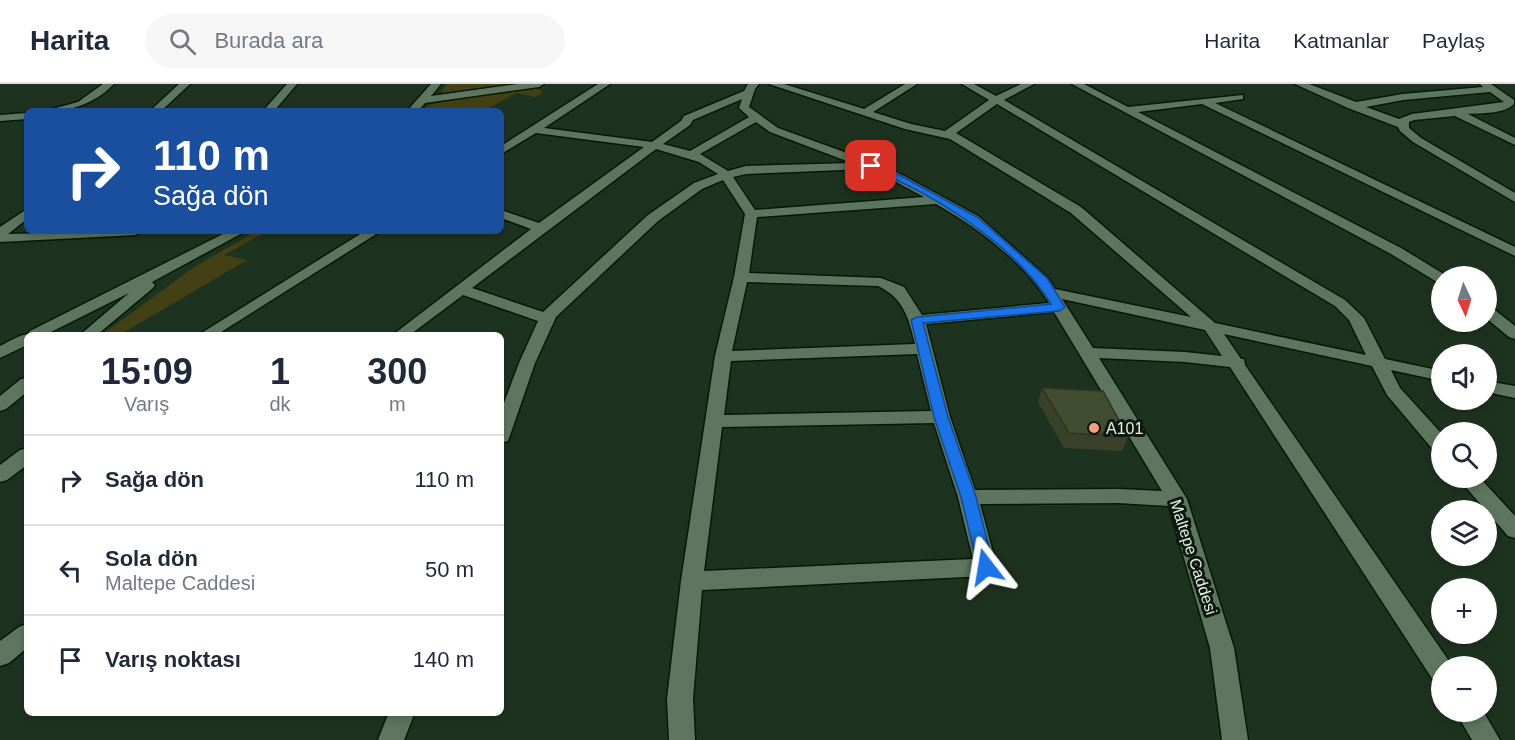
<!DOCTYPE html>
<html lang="tr">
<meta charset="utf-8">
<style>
:root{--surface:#fff;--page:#f6f6f7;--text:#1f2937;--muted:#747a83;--line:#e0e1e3}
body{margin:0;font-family:Helvetica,sans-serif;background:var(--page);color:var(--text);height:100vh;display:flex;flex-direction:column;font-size:22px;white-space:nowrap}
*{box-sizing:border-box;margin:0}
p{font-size:20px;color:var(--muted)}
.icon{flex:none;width:33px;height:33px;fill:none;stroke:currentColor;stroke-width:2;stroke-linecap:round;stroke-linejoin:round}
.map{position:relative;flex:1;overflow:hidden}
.details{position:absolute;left:24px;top:248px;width:480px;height:384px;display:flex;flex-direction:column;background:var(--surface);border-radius:9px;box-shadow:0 3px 9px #0003}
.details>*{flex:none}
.banner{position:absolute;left:24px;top:24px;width:480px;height:126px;border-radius:9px;box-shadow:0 3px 9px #0003;background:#1a4fa0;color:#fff;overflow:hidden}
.needle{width:39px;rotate:176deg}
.controls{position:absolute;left:1431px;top:182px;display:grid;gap:12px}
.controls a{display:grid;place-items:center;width:66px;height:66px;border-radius:50%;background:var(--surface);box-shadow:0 3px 9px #0003;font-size:30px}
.pin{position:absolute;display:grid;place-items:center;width:51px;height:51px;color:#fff;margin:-26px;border-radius:12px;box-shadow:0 3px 9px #0006}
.me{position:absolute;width:66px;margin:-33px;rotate:346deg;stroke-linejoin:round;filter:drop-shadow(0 0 4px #0008)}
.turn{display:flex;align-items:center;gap:21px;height:126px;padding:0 30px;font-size:27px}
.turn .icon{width:78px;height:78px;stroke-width:2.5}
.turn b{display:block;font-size:42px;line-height:51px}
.eta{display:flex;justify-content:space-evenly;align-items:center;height:102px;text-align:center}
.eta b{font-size:36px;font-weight:800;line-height:42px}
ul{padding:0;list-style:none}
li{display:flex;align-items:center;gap:18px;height:90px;padding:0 30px;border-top:2px solid var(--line)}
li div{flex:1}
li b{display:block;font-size:22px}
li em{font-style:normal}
header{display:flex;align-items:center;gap:36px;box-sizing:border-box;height:84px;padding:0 30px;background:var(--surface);border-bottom:2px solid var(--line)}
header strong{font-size:28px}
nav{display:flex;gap:33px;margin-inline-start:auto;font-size:21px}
.search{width:420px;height:54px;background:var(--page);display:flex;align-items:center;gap:15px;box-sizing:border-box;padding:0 21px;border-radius:33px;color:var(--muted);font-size:22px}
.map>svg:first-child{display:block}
.green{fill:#444015}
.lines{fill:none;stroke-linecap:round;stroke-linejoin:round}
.minor-casing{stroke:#061a08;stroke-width:3}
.minor{fill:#5e765f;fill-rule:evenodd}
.wall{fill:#39412a}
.building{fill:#424c31;stroke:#2e3522;stroke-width:1.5}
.route{fill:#1a73e8;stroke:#114b97;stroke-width:1.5}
.poi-dot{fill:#f2a080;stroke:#0f180f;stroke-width:2}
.labels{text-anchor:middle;stroke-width:6;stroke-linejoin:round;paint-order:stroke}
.poi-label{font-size:16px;fill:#e4f1e5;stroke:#0f180f;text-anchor:start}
.street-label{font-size:16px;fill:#e4f1e5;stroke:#0f180f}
</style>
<header>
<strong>Harita</strong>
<div class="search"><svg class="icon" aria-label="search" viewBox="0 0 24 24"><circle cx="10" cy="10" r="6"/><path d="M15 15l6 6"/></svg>Burada ara</div>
<nav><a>Harita</a><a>Katmanlar</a><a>Paylaş</a></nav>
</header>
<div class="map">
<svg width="1515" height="656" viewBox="0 0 1515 656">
<rect width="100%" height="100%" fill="#1e331f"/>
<g class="green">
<path d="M447,0h78l-79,10 -5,-3z"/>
<path d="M529,4l13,2 -1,4 -6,3 -19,-4 -32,18h-63l10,-7z"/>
<path d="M257,147h10l-43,24 23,5 -126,74h-18l91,-67z"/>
</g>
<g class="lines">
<defs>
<g id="minor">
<path d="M103,0h11c-20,20 -42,27 -69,27l33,-9z"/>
<path d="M179,0h11l-29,27h-11z"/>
<path d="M287,0h10l-23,27h-11z"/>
<path d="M431,0h10l-10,12 87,-12h26l-5,3 -114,16 -7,8h-11z"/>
<path d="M598,0h12l-66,44 108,14 29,-21 3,-5 60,-25 4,-7h11l-4,5 -6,18 29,21 113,41 87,47 70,62 7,11 136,28 -120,-104 -121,-74 -45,-10 -136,-45h15l80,25 41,-25h12l-44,28 38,12 34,7 44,-31 -27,-16h12l22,12 25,-12h13l-30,16 341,200 19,18 21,41 57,12v10l-51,-11 9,18 42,46v19l-7,-1 -48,-57 -15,-29 -148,-32 17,25h3l1,6 206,299 1,2h-10v17l-9,-3 -203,-313 -45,-5 -86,-4 88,141 47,149 14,92h-26l-12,-92 -41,-142 -51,-3 -138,1 17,63 -3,6 -8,3 -284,14 -9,109 2,41h-26l-2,-41 14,-118 34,-225 19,-79 11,-63 -22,-34 -21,9 -44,32 -102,96 -21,46 -27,78 -7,2v-32l18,-48 19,-42 -75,-26 -52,39h-17l137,-105 -30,-11v-8l38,13 105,-76 -108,-14 -35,21v-8zM742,15l-3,9 10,9 -59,34 -27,-7 27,-19 3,-5zM997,20l338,202 14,14 17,35 -151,-32 -134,-116 -125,-74zM756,38l14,10 82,31 -106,3 -18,5 -28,-17zM656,65l43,13 19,12 -24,9 -46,32 -105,97 -71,-24zM867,85l16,6 41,22 -169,13 -22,-33 13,-3zM936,120c41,23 89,59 113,99l-127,12 -18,-28 -23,-9 -132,-5 8,-56zM747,198l131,4c26,12 31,33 37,58l-183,7zM1062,215l143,31 17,26 -37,-4 -92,-4zM1054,228l108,179 -44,-2 -143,1 -25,-73 -24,-93zM917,270l14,57 -207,4 7,-54zM934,339l24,74 15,62 -269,12 18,-144z"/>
<path d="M1072,0h12l44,23 115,-12v4l-28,4 300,144v9l-313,-152 -64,8 263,136 46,28h-5v7l-5,-1 -46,-28z"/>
<path d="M1295,0h14l47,18 47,-8 80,-7 -3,-3h11l23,16v4c-10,10 -32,9 -46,10l47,24v7l-60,-29 -41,4 -5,2v6l12,10 94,55v9l-102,-60 -13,-11 -2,-4 -50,-19zM1490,8l14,10 -92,12 -13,5 -33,-12 37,-7z"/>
<path d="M27,29v6l-27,2v-6z"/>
<path d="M27,125v10l-19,15 134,-3 -7,4 -135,7v-15z"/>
<path d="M229,147h17l-94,51 3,3 -2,3 -55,46h-17l48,-41 -82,41h-20v11l-27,13v-12c9,-4 18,-11 28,-12l2,-3z"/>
<path d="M365,147h16l-163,103h-18z"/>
<path d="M1486,221l5,2 24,19v13l-6,-2 -23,-19z"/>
<path d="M27,294v14l-21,17 -6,2v-15l21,-17z"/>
<path d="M1486,297l29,5v12l-29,-6z"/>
<path d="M27,364v17l-20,15 -7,2v-17l20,-15z"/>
<path d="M1457,393h22l36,39v22l-7,-2z"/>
<path d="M27,540v24l-18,15 -9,3v-25l19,-14z"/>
<path d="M1455,627h28l17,29h-28z"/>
<path d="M389,628h26l-11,28h-26z"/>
</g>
</defs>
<use href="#minor" class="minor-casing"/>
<use href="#minor" class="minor"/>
</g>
<path class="wall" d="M1042,304l86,49 -6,14 -58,-3 -26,-46z"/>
<path class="building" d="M1042,304l61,3 25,46 -59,-4z"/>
<path class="route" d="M871,79l19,7 87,47 70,61 18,29 -6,4 -136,12 25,94 28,80 18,70 -2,4 -6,2 -6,-2 -2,-4 -17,-70 -27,-80 -23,-97 6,-3 134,-13c-35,-58 -120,-113 -184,-136l-1,-2z"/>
<circle class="poi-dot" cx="1094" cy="344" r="6"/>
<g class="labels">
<g class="poi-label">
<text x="1106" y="350">A101</text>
</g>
<g class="street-label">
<text transform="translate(1194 473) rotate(72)" y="6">Maltepe Caddesi</text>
</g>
</g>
</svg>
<div class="controls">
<a><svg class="needle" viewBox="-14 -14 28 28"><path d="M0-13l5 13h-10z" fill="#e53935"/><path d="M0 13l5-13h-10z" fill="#747a83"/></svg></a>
<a><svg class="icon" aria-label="sound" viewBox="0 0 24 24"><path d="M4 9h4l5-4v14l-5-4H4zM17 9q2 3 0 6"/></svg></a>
<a><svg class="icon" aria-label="search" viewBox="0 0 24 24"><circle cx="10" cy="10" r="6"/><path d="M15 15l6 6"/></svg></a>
<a><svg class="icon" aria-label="layers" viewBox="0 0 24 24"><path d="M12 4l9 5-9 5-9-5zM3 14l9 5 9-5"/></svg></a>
<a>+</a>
<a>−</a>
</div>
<div class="pin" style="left:871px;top:82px;background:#d93025"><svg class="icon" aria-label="arrive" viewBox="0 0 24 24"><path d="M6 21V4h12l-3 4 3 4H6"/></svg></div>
<svg class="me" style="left:986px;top:483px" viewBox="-20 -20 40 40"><path d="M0-17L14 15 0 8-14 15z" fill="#1a73e8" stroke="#fff" stroke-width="4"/></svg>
<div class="banner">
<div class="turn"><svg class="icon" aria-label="right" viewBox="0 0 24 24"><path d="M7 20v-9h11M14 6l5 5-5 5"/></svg><div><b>110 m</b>Sağa dön</div></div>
</div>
<section class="details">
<div class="eta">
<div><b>15:09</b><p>Varış</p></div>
<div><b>1</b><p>dk</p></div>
<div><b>300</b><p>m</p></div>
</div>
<ul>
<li><svg class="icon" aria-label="right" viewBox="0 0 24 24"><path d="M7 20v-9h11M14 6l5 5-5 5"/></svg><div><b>Sağa dön</b></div><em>110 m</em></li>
<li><svg class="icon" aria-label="left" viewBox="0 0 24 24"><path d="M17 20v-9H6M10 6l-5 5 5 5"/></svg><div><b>Sola dön</b><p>Maltepe Caddesi</p></div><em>50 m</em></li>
<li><svg class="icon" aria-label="arrive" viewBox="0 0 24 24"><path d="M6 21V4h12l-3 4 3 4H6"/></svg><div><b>Varış noktası</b></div><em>140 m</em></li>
</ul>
</section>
</div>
